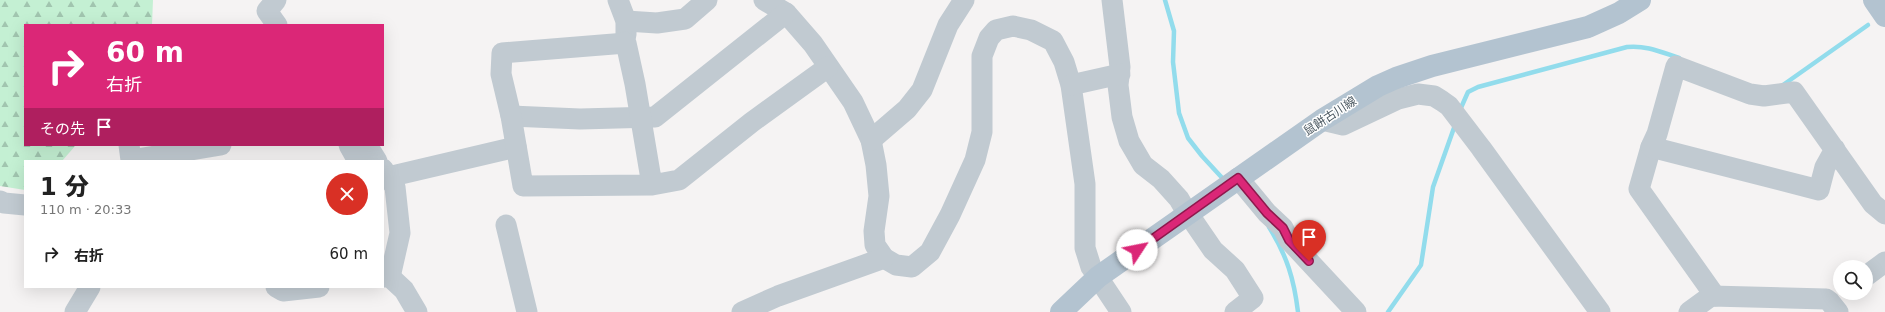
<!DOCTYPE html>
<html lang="ja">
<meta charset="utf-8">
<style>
:root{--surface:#fff;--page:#f2f2f2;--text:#222;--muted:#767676}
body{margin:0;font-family:"DejaVu Sans","Noto Sans JP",sans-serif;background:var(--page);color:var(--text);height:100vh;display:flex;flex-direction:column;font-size:15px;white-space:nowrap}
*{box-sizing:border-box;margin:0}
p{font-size:13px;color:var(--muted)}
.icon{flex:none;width:22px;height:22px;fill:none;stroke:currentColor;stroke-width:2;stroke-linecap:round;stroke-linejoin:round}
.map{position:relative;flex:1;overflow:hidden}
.side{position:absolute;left:24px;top:160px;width:360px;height:128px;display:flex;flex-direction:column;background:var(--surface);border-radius:0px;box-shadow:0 4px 16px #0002}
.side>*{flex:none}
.top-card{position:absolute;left:24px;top:24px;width:360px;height:122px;border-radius:0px;box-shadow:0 4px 16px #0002;background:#db2777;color:#fff;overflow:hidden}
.fabs{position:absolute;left:1833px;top:260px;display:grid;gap:8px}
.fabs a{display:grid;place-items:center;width:40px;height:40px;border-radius:50%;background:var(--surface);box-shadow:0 4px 16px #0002;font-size:20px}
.pin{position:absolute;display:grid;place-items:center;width:34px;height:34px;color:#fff;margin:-41px -17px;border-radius:50% 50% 50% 0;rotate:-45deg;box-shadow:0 0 4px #0007}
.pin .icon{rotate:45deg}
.me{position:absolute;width:44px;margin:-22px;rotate:56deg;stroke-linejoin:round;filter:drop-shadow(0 0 3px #0008)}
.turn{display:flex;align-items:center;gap:14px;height:84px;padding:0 16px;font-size:18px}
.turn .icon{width:52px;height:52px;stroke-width:2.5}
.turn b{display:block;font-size:28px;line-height:34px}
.then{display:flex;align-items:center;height:38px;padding:0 16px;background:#0003;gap:8px;font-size:15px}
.round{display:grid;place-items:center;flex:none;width:42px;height:42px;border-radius:21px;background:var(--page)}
.overview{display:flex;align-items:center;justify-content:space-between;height:68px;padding:0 16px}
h1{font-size:24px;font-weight:800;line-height:30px}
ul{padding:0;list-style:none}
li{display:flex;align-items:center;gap:12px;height:52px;padding:0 16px}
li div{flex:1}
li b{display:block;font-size:15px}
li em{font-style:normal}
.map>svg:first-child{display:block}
.forest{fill:url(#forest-firs)}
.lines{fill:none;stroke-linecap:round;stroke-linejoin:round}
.stream{stroke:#92dcec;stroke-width:4.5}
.minor{stroke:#c1cad1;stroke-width:21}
.major{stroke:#b3c3d0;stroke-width:22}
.route-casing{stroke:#8e194d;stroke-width:10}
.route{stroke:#db2777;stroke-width:7}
.labels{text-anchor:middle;stroke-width:3;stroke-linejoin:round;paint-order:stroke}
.street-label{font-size:12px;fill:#4a5760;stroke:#fff}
</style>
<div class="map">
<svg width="1885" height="312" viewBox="0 0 1885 312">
<defs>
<pattern id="forest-firs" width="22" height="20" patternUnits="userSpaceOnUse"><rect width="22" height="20" fill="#c4f0d3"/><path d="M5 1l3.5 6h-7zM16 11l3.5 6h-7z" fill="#a1c5af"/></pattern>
</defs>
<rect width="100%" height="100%" fill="#f5f3f3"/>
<path class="forest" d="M0,0h153l-1,25h-127v120h51l-14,16h-37v29l-25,-4z"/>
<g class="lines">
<g class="stream">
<path d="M1165,0l9,31 -1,31 6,51 9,25 14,18 23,25"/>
<path d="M1783,85l85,-60"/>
<path d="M1460,110l8,-18 10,-5 149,-40c19,-2 34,5 52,11"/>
<path d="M1269,227c18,29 25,52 29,85"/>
<path d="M1388,312l33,-47 12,-78 22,-62"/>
</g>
<g class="minor">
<path d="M276,0l-9,11 10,14"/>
<path d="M618,0l8,21v14"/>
<path d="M764,0l22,13 27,31 40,58 18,38 5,25 3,31 -5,35 1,14 9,13 12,7 16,2 18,-15 20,-37 25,-55 7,-28v-76l7,-18 7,-8 17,-4 18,4 22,11 11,21 7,23 14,99v64l6,19 30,45"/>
<path d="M1112,0l8,67 -2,18 4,32 7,24 14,24 18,14 18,20 4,7"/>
<path d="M626,21l31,2 28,-4 22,-19"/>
<path d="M1071,85l49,-11"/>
<path d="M511,116l69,3 75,-2 131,-104"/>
<path d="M1322,120l21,5 55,-26 20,-5 16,2 8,5 7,5 32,42 119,164"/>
<path d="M871,140l36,-31 15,-19 26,-65 16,-25"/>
<path d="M129,145l2,15 90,-15"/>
<path d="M349,145l9,16"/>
<path d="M367,145l10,16"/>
<path d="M1651,147l-12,42 76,107"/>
<path d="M1835,149l-10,18 -6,23 -168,-43 6,-13 19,-68 74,28 14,2 30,-4 79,112 12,10"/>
<path d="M383,169l12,18 5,46 -10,44"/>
<path d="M388,177l128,-30"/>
<path d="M1238,178l29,35 16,15 6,12 67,72"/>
<path d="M652,185l-17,-101 -9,-41 -124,10 -1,21 10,42 12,70 129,-1 27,-5 73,-58 76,-55"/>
<path d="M0,201l4,2 21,2"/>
<path d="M1189,215l24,35 22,20 18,28 -18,14"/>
<path d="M506,225l21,87"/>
<path d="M1866,276l19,-14"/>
<path d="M383,277h7l14,13 13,22"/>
<path d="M276,287l7,4 36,-4"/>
<path d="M75,312l15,-25"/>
<path d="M742,312l36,-16 106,-38"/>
<path d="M1689,312l22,-16 115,3 4,3 8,10"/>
</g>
<g class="major">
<path d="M1874,0l11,16"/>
<path d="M1061,312l37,-35 224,-157 56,-34 18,-8 36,-12 156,-39 31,-14 21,-13"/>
</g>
</g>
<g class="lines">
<defs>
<path id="route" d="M1137,250l101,-72 29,35 16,15 6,12 20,21"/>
</defs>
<use href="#route" class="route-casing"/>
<use href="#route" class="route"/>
</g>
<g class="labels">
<g class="street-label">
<text transform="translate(1330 116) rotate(-33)" y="4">鼠餅古川線</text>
</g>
</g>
</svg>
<div class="fabs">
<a><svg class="icon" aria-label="search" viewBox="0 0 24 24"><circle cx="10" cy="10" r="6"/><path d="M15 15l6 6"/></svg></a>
</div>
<div class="pin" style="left:1309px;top:261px;background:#d93025"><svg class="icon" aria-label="arrive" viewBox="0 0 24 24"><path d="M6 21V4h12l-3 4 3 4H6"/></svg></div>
<svg class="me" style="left:1137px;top:250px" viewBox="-20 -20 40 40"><circle r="19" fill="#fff"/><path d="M0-13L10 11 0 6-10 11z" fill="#db2777"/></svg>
<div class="top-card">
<div class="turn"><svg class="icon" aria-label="right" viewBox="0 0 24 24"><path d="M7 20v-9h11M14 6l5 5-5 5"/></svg><div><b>60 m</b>右折</div></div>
<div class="then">その先<svg class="icon" aria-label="arrive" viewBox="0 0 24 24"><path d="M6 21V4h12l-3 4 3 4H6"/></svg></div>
</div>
<section class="side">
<div class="overview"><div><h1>1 分</h1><p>110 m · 20:33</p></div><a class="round" style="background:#d93025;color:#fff"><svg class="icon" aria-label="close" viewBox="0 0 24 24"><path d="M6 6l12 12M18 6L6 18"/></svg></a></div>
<ul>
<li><svg class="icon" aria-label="right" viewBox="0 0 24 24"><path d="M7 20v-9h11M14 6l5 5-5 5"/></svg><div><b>右折</b></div><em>60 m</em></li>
</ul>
</section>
</div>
